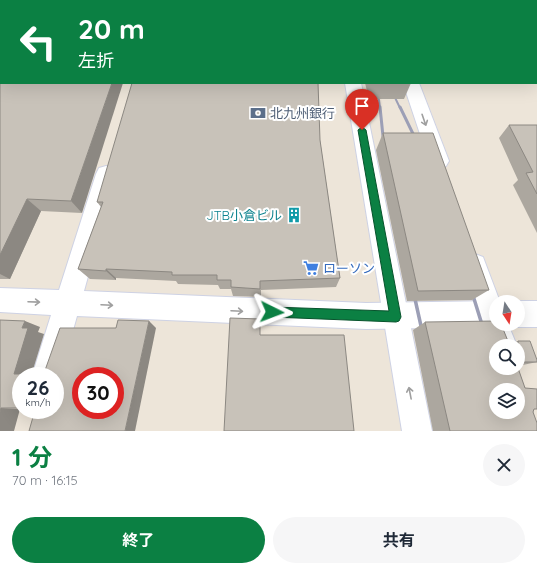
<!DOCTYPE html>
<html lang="ja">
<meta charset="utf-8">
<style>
:root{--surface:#fff;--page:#f6f6f7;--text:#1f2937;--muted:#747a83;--accent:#0b8043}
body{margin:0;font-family:Quicksand,"Noto Sans JP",sans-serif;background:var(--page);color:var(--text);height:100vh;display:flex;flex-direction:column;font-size:15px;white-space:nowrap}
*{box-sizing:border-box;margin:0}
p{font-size:13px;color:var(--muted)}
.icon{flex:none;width:22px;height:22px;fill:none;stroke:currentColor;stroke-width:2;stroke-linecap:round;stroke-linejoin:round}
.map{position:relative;height:431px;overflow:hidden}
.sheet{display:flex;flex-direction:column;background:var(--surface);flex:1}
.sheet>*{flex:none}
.guide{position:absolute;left:0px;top:0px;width:537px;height:84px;box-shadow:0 4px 16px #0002;background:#0b8043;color:#fff;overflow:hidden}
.needle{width:26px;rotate:168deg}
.buttons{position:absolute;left:489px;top:295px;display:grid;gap:8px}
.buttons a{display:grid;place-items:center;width:36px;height:36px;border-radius:50%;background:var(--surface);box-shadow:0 4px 16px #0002;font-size:20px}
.speed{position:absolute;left:12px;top:367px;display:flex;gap:8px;font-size:20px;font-weight:700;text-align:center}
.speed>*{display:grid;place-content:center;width:52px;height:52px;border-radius:50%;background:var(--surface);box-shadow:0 4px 16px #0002;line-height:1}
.speed small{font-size:10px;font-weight:400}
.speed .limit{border:6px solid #d22;background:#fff;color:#111}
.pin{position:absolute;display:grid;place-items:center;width:34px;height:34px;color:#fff;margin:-41px -17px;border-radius:50% 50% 50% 0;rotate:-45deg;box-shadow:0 0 4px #0007}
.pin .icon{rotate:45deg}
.me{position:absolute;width:44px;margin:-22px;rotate:93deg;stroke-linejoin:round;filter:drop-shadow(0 0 3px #0008)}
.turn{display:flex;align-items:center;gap:14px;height:84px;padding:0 12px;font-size:18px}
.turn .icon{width:52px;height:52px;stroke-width:2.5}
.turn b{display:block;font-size:28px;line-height:34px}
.round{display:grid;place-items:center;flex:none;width:42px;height:42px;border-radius:21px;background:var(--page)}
.overview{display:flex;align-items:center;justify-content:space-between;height:68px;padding:0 12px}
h1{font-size:24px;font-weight:700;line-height:30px;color:var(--accent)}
.action{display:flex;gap:8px;margin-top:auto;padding:8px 12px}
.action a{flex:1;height:46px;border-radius:24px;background:var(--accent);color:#fff;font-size:16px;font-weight:700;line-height:46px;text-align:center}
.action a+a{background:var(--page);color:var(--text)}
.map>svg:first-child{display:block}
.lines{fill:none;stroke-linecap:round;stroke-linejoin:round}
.minor-casing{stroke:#ced2e4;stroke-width:2}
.tertiary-casing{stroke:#ced2e4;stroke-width:2}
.minor{fill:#fff;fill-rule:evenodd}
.tertiary{fill:#fff;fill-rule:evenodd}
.rail-far2{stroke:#9c9fb6;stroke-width:2}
.rail-far1{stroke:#9c9fb6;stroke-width:3}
.rail{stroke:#9c9fb6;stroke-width:3.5}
.wall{fill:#aca79f}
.shaded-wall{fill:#8c8882}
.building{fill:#c8c2b9;stroke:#8c8882;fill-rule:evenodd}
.oneway{stroke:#9f9f9f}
.route{fill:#0b8043;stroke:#07532c}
.labels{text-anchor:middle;stroke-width:4;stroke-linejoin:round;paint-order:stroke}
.service-label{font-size:13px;fill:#4e5e75;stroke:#fff;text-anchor:start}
.culture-label{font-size:13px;fill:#0d838f;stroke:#fff;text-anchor:end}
.shop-label{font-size:13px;fill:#366cbe;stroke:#fff;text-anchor:start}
</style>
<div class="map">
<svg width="537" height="431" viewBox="0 0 537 431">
<rect width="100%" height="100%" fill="#ede5d9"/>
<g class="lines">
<defs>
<g id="minor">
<rect x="536" y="68" width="1" height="10"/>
<path d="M106,166l7,2 3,6 -32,117 282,12 130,-2 2,1h-2v22h7l-7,3 -130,2 -289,-13 -17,60 -5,10v-10h-23l19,-61 -51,-3v-24l59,2 37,-116 3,-6z"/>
<path d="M518,301h19v26h-19l-7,-3h7v-22h-2z"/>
</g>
<g id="tertiary">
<path d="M330,0h14l1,1h-14z"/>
<path d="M345,83h16l71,348h-30z"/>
<path d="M403,83h16l30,78 -3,5 -7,3 -7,-3 -3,-5z"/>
<path d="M475,254l8,3 17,45h-4v22h12l9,22h-21v11l-3,-1 -4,-10 -26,-81 4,-8z"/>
</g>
</defs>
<use href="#minor" class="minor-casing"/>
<use href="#tertiary" class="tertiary-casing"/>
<use href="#minor" class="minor"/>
<use href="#tertiary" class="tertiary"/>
<g class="rail-far2">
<path d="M377,83l3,25"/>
<path d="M388,83l12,25"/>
</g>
<g class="rail-far1">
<path d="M380,107l4,39"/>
<path d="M400,107l17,35"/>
</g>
<g class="rail">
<path d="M471,289l13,42"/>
<path d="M413,290l10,45"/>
</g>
</g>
<g class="wall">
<path d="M0,0h142v1h139h-280l81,212 -41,-2 -31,68h-10z"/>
<path d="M442,0h95v66h-1v-65h-94z"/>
<path d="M365,83h46l-7,16h-35z"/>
<path d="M509,125h28v108l-24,-48 5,-5 -19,-42z"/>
<path d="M383,133l106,157 -17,10 -65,1 -31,-151z"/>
<path d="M320,140l20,138 -4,9 -75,3v7l-28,-1 -2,-7h-11l-2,-4 -40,-1 -2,-3 -60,-3v2l-26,-1 -12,-10 23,-62 -4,-5z"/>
<path d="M425,322l84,22 9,-3 19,21 -19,4v-20h-22l29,42 9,22 -1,2 4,19h-104l-20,-101z"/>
</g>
<g class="shaded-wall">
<path d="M131,0h11v1h-12z"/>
<path d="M112,83h11l-41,130 -11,-12z"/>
<path d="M27,199l14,12 -31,68 -10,-5v-19z"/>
<path d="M106,269l10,9v2l-10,-9z"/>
<path d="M25,321l15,6 -2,5 6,2 -13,42 -17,-2 8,-46z"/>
<path d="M149,321l7,7 -21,103h-10z"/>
<path d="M1,408l19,1 -6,22h-14v-19z"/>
</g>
<g class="building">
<path d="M0,0h131l-1,1h-129v82h111l-41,118 -44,-2 -27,56z"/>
<path d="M225,0h56v1h-147z"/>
<rect x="354" y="0" width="30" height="1"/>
<path d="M448,0h89v48h-1v-47h-87z"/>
<path d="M132,83h186l2,57 20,138 -80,3v8l-29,-2v-7h-14v-5h-45v-3l-66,-3v2l-28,-2 25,-67h-6z"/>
<path d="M509,125h28v69l-11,-21 7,-1z"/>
<path d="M383,133h50l56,157 -71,1z"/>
<path d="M230,318l30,1v16h84l10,96h-130z"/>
<path d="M0,320l25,1 -3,7h6l-14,46h24v2h-17v32h-20l-1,4z"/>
<path d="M118,320l31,1 -24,110h-96l6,-21h20v-34h-12l17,-48h56zM81,376h34v34h-34z"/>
<path d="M496,321v3h5l9,22h-14v22h22l7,20 12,1v20h-3l-1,3 4,11v8h-87l-25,-109zM496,390h22v22h-22z"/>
<path d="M518,341h12l7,19v2h-19z"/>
</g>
<defs><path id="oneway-shaft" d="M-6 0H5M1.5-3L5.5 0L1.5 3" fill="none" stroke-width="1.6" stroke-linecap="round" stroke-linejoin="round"/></defs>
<g class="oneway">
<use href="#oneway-shaft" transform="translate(424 120) rotate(71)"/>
<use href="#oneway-shaft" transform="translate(34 302) rotate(2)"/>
<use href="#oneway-shaft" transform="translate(107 305) rotate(3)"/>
<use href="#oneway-shaft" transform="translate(237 311) rotate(3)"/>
<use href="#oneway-shaft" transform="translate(410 393) rotate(-101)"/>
</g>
<path class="route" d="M362,127l4,3 35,187 -2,4 -3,1 -124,-5 -4,-1 -2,-4 2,-4 4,-1 117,4 -31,-181z"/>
<defs>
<symbol id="bank-bare" viewBox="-9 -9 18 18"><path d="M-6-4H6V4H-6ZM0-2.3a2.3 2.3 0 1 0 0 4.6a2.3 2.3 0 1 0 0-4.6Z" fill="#5c6f8a" stroke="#fff" stroke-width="2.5" paint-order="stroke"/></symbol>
<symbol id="building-bare" viewBox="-9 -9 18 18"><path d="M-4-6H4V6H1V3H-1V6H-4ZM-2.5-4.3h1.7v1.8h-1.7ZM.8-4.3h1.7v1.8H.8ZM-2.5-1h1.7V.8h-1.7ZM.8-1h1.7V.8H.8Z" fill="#0f9aa8" stroke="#fff" stroke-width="2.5" paint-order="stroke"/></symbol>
<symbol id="supermarket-bare" viewBox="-9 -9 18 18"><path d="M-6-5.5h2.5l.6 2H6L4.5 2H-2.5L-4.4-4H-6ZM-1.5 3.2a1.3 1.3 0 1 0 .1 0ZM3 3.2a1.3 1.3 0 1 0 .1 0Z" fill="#3f7fe0" stroke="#fff" stroke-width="2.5" paint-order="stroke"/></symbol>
</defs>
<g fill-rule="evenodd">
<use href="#bank-bare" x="247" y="102" width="22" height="22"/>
<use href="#building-bare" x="283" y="204" width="22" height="22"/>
<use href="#supermarket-bare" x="300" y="257" width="22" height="22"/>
</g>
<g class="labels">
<g class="service-label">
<text x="270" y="118">北九州銀行</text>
</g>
<g class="culture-label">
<text x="282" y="220">JTB小倉ビル</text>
</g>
<g class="shop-label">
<text x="323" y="273">ローソン</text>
</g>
</g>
</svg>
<div class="buttons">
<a><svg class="needle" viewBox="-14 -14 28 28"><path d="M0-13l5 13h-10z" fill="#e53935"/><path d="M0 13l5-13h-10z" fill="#747a83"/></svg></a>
<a><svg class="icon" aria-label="search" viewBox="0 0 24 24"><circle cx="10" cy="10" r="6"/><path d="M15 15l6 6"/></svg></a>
<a><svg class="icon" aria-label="layers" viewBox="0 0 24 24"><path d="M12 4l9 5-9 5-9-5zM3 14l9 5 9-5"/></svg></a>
</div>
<div class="speed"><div>26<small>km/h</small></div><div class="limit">30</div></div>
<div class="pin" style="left:362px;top:130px;background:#d93025"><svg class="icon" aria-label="arrive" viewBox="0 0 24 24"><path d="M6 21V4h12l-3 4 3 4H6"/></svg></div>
<svg class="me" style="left:272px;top:312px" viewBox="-20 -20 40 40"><path d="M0-17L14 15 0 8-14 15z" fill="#0b8043" stroke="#fff" stroke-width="4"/></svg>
<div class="guide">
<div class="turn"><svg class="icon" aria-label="left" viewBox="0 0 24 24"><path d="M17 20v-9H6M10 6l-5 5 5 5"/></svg><div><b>20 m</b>左折</div></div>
</div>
</div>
<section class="sheet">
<div class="overview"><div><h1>1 分</h1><p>70 m · 16:15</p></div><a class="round"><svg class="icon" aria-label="close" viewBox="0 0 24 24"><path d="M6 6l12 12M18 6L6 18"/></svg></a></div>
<div class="action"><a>終了</a><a>共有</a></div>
</section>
